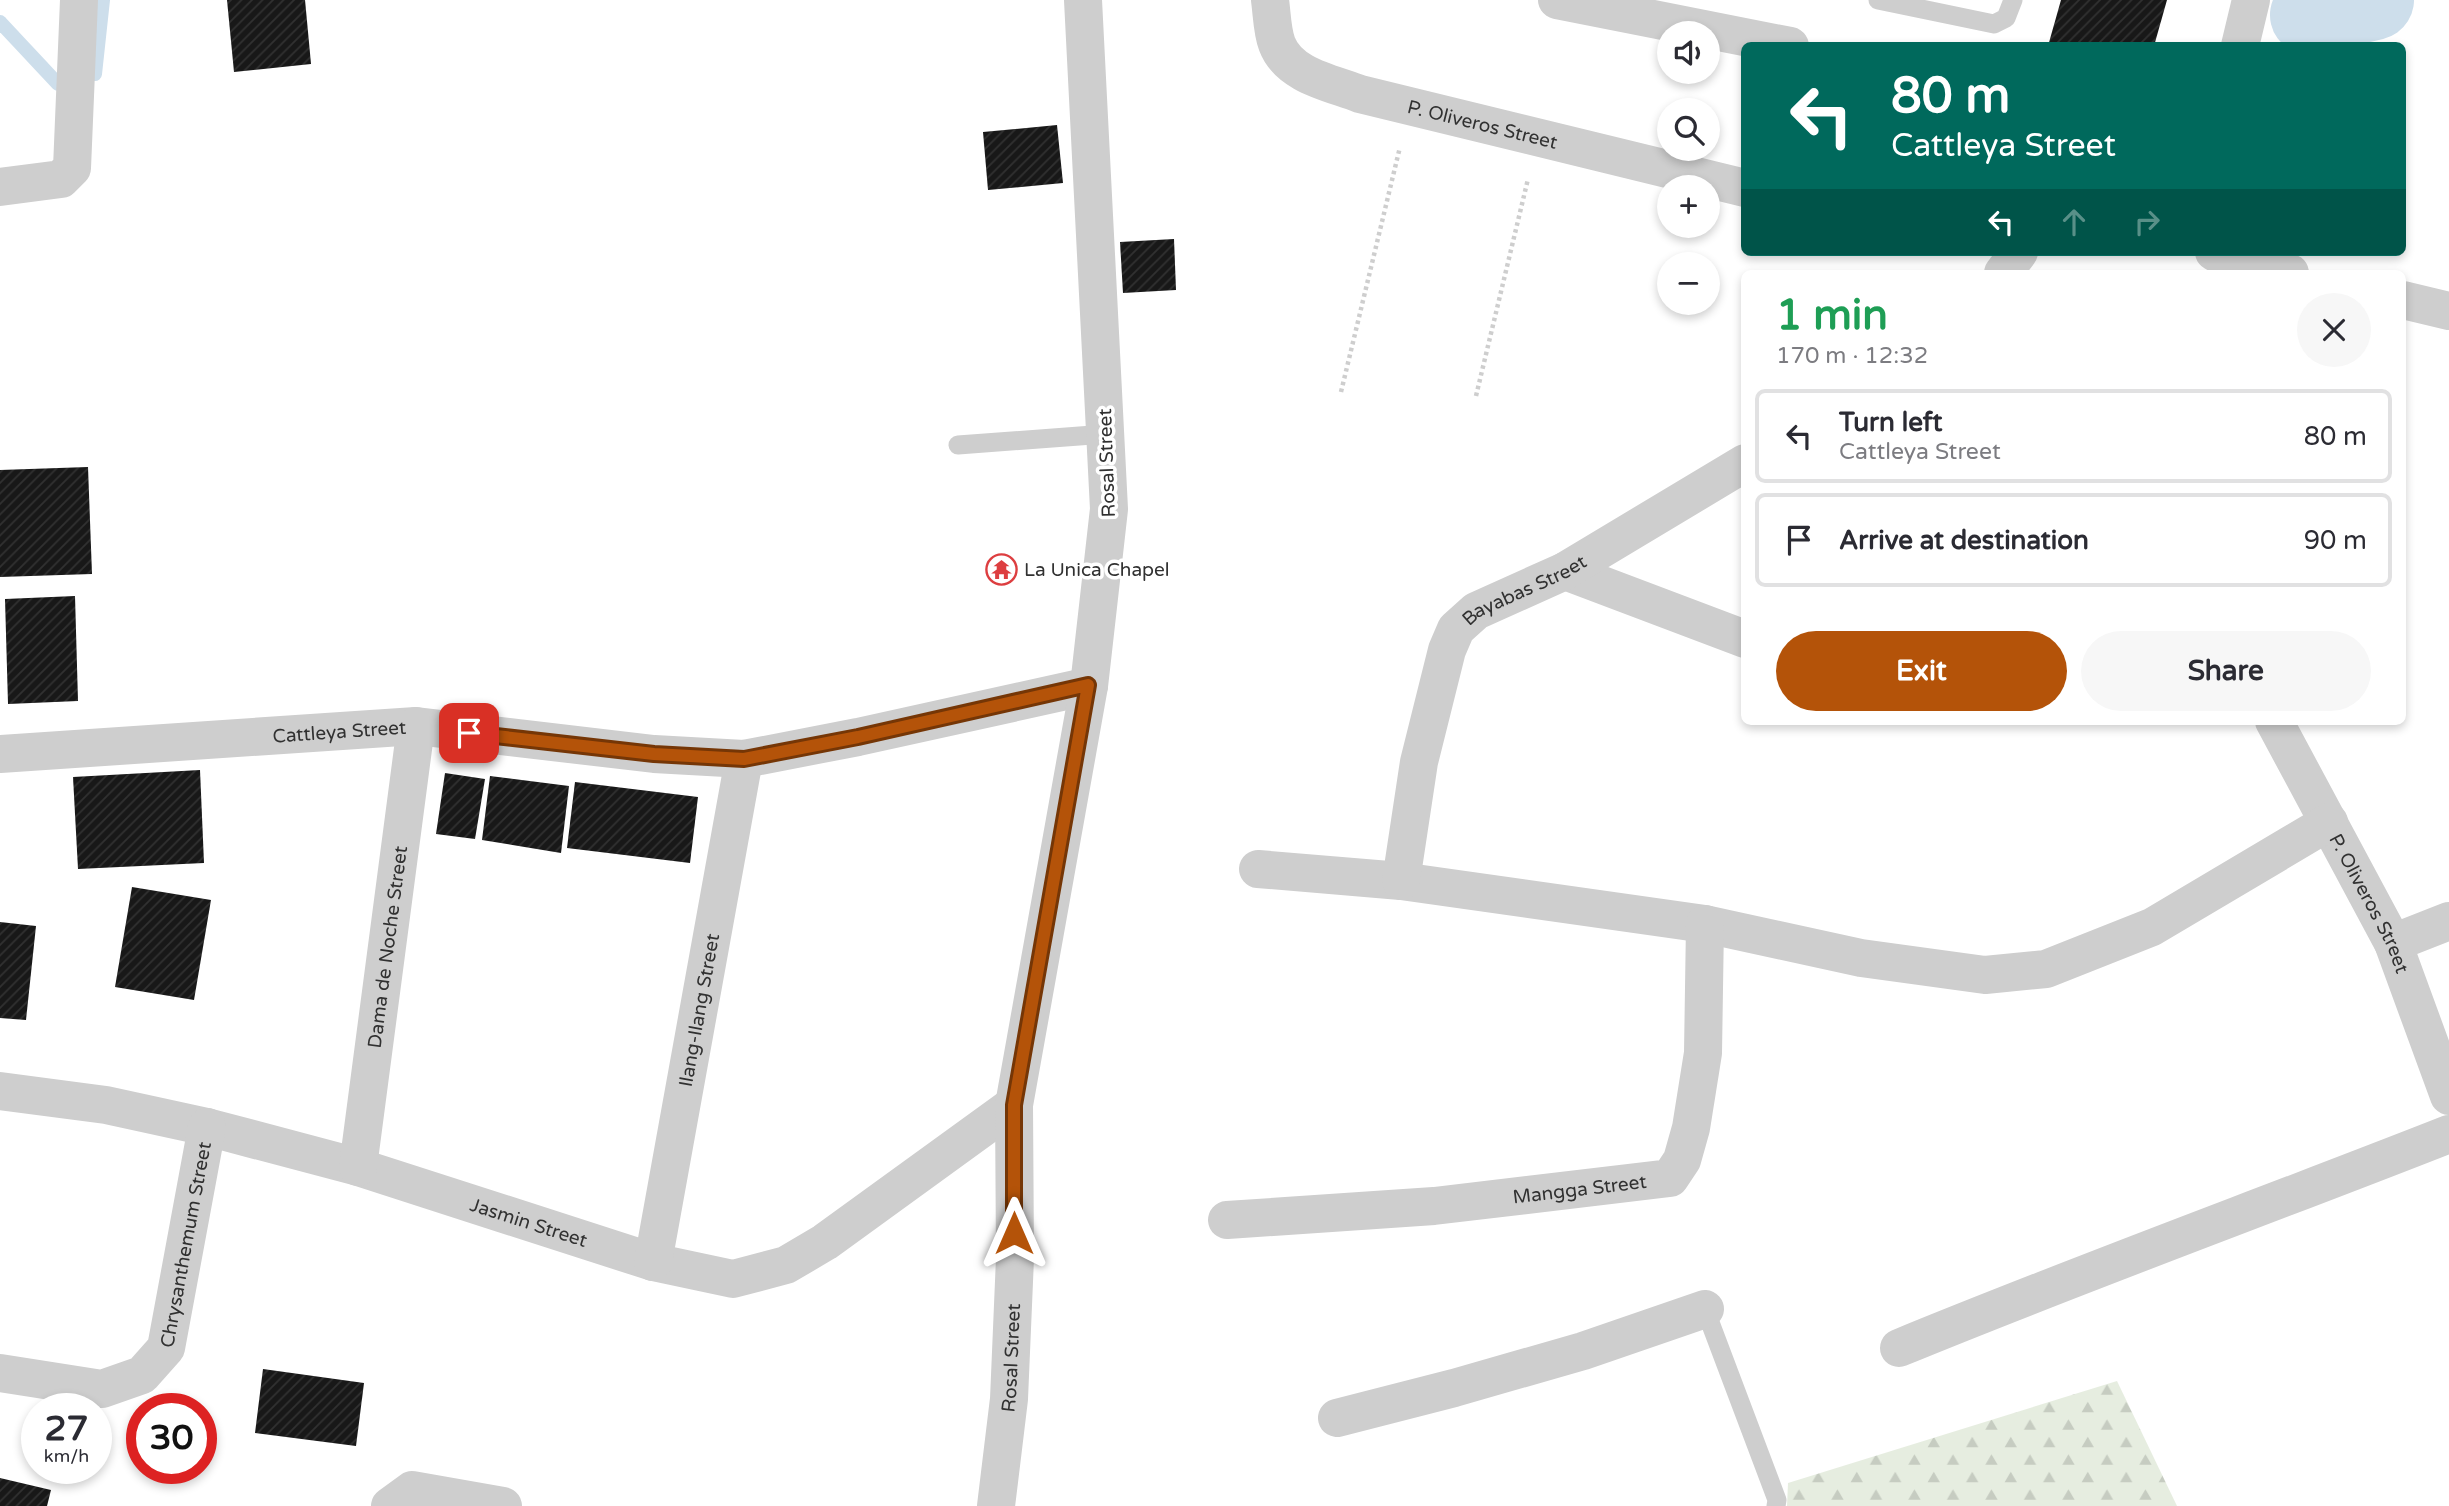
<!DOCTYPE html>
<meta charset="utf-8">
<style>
:root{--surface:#fff;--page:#f7f7f7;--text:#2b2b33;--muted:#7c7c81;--line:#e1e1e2;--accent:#b45309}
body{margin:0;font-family:"Varela Round",sans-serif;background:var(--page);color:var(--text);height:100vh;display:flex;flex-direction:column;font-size:26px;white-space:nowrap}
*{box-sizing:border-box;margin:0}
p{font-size:23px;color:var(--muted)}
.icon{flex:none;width:38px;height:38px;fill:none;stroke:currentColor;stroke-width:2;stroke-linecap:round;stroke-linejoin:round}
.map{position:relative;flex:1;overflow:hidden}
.side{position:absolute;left:1741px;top:270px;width:665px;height:455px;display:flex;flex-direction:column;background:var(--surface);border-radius:10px;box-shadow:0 4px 10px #0003}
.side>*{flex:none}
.guide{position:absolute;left:1741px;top:42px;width:665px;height:214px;border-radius:10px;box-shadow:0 4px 10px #0003;background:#00695c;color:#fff;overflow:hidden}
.controls{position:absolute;left:1657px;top:21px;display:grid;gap:14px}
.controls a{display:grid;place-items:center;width:63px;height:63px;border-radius:50%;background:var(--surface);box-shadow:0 4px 10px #0003;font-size:35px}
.speed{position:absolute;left:21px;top:1393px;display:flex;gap:14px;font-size:35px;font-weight:700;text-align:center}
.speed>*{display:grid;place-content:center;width:91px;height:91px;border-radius:50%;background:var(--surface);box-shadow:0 4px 10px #0003;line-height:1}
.speed small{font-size:18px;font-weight:400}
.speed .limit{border:10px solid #d22;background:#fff;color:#111}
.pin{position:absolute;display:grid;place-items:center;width:60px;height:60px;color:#fff;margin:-30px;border-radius:14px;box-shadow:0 4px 10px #0006}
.me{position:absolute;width:77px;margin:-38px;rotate:0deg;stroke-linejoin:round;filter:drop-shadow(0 0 5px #0008)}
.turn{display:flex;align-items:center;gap:24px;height:147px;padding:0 35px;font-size:32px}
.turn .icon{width:91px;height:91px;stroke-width:2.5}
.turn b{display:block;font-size:49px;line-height:60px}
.lanes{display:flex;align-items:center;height:66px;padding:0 35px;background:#0003;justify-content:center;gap:35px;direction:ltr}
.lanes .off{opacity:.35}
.round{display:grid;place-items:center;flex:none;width:74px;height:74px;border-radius:37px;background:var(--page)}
.summary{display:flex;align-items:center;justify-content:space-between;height:119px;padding:0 35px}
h1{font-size:42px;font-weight:700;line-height:52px;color:#1e9e55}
.cta{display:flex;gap:14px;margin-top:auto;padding:14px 35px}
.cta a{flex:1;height:80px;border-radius:42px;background:var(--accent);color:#fff;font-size:28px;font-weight:700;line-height:80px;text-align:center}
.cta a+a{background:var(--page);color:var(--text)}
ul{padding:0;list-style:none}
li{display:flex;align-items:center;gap:21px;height:94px;margin:0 14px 10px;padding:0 21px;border:4px solid var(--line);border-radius:10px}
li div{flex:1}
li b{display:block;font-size:26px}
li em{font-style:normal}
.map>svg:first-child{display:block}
.forest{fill:url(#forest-firs)}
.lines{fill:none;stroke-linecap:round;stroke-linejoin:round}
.stream{stroke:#cddeeb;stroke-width:14}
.river{stroke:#cddeeb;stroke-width:80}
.building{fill:url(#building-hatch)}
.path{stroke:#cecece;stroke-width:4.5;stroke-dasharray:3.5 3.5;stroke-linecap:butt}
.service{stroke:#cecece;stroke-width:19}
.minor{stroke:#cecece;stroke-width:38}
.route-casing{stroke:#753606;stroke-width:18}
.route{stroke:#b45309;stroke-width:12}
.labels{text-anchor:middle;stroke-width:7;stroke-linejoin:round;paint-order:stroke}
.street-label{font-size:19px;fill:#313131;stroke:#fff}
.poi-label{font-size:19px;fill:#313131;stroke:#fff;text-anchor:start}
</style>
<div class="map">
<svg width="2449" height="1506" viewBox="0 0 2449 1506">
<defs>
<pattern id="forest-firs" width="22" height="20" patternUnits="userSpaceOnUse" patternTransform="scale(1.75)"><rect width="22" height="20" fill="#e6ede0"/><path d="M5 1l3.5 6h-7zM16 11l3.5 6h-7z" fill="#c6ccc1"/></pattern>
<pattern id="building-hatch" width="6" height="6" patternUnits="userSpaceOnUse" patternTransform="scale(1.75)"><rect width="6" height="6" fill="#181818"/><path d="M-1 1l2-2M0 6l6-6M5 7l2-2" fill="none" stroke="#313131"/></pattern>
</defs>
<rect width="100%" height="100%" fill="#fff"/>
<path class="forest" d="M2117,1381l60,125h-390l1,-23z"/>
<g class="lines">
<g class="stream">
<path d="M0,22l58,62"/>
<path d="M95,74l8,-74"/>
</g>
<path class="river" d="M2310,15l64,-15"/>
</g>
<g class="building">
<path d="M227,0h78l6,64 -77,8z"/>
<path d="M2061,0h106l-13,46h-106z"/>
<path d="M1057,125l6,58 -75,7 -5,-58z"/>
<path d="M1174,239l2,51 -53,3 -3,-51z"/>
<path d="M88,467l4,107 -92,3v-107z"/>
<path d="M75,596l3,105 -70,3 -3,-105z"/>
<path d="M200,770l4,93 -126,6 -5,-92z"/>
<path d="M445,773l40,6 -10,60 -39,-5z"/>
<path d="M490,776l79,10 -8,67 -79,-13z"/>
<path d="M575,782l123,15 -8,66 -123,-15z"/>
<path d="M132,887l79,13 -17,100 -79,-13z"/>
<path d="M0,922l36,4 -10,94 -26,-2z"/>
<path d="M263,1369l101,14 -8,63 -101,-13z"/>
<path d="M0,1478l51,12 -4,16h-47z"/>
</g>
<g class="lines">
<g class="path">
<path d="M1341,392l59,-245"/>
<path d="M1476,396l52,-217"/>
</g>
<g class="service">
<path d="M1878,0l116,24 12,-6 7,-18"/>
<path d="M958,445l148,-11"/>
<path d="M1705,1309l72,191 -1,6"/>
</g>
<g class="minor">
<path id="s1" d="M1270,0c2,14 2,31 7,44 12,32 55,39 83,50l385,94"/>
<path d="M1557,0l233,46"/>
<path d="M2240,46l11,-46"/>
<path d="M0,187l61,-8 11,-11 7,-168"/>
<path d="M2214,252l9,5 67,16"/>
<path d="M2003,273l16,-21"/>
<path d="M2403,300l46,11"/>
<path d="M1565,571l180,68"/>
<path id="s2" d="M2274,721l119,222 56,153"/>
<path id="s3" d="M0,754l416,-28 238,28 90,5 114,-22 231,-51"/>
<path d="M1258,869l143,12 304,43 156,34 124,17 61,-6 106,-42 177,-105"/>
<path id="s4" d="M1401,881l18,-119 28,-112 9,-21 20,-18 89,-40 180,-108"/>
<path d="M2393,943l56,-22"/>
<path id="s5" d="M0,1091l106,14 101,22 151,40 295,95 80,17 53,-14 39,-23 189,-137"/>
<path id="s6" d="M358,1167l58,-441"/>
<path id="s7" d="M1227,1220l207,-14 236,-28 12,-18 9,-32 12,-75 2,-129"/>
<path id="s8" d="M653,1262l91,-503"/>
<path d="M1899,1348c182,-75 367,-142 550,-214"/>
<path id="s9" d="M0,1373l102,16 40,-14 24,-27 41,-221"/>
<path d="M1337,1418l117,-30 129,-37 122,-42"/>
<path d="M390,1506l22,-16 91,16"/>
<path id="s10" d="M996,1506l13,-107 6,-141 -1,-153 75,-419 20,-177 -26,-509"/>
</g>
</g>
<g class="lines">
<defs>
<path id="route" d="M469,733l185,21 90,5 114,-22 230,-52 -74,420v128"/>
</defs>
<use href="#route" class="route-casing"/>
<use href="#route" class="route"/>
</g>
<defs>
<symbol id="temple-ring" viewBox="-11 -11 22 22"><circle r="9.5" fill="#fff" stroke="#dd3e40" stroke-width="1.5"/><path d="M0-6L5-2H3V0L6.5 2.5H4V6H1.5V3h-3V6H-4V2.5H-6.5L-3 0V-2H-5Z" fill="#dd3e40"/></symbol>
</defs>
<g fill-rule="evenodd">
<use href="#temple-ring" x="984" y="552" width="35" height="35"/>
</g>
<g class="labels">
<g class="street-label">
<text dy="7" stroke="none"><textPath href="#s1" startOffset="271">P. Oliveros Street</textPath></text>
<text transform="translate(1106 463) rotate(-92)" y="7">Rosal Street</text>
<text dy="7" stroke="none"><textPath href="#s4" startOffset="338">Bayabas Street</textPath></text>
<text dy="7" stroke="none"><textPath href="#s3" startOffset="340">Cattleya Street</textPath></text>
<text dy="7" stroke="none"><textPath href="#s2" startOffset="206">P. Oliveros Street</textPath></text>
<text dy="7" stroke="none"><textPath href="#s6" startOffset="222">Dama de Noche Street</textPath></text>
<text dy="7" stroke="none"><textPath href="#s8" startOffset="256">Ilang-Ilang Street</textPath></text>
<text dy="7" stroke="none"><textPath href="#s7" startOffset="354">Mangga Street</textPath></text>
<text dy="7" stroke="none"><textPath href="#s5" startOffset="546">Jasmin Street</textPath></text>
<text dy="7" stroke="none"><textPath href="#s9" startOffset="287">Chrysanthemum Street</textPath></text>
<text dy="7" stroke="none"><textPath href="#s10" startOffset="149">Rosal Street</textPath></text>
</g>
<g class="poi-label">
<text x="1024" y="576">La Unica Chapel</text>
</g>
</g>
</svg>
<div class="controls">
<a><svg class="icon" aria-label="sound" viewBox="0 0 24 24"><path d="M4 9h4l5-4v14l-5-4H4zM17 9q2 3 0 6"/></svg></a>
<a><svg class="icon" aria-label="search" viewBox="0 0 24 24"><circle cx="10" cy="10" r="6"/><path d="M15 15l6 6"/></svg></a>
<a>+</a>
<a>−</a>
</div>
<div class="speed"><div>27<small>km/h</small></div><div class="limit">30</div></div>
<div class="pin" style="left:469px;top:733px;background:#d93025"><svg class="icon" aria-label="arrive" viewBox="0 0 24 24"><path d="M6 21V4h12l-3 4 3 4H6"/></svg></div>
<svg class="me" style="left:1014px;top:1233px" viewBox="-20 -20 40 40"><path d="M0-17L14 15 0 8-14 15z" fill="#b45309" stroke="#fff" stroke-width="4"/></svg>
<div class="guide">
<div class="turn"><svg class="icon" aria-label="left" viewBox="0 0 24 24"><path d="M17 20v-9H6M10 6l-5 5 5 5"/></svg><div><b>80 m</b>Cattleya Street</div></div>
<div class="lanes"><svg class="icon" aria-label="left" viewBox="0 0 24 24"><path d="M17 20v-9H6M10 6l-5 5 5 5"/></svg><svg class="icon off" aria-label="ahead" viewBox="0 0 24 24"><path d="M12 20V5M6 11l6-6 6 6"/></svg><svg class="icon off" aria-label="right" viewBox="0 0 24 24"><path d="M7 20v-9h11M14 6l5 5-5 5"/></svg></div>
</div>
<section class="side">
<div class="summary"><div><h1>1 min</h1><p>170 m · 12:32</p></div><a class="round"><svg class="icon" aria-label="close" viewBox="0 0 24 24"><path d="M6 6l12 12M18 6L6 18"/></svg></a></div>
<ul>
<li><svg class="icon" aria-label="left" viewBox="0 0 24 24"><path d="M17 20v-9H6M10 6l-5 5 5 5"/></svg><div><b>Turn left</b><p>Cattleya Street</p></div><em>80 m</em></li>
<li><svg class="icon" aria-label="arrive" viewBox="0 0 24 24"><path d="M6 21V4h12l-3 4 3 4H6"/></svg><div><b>Arrive at destination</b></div><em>90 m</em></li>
</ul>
<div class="cta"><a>Exit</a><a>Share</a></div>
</section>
</div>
